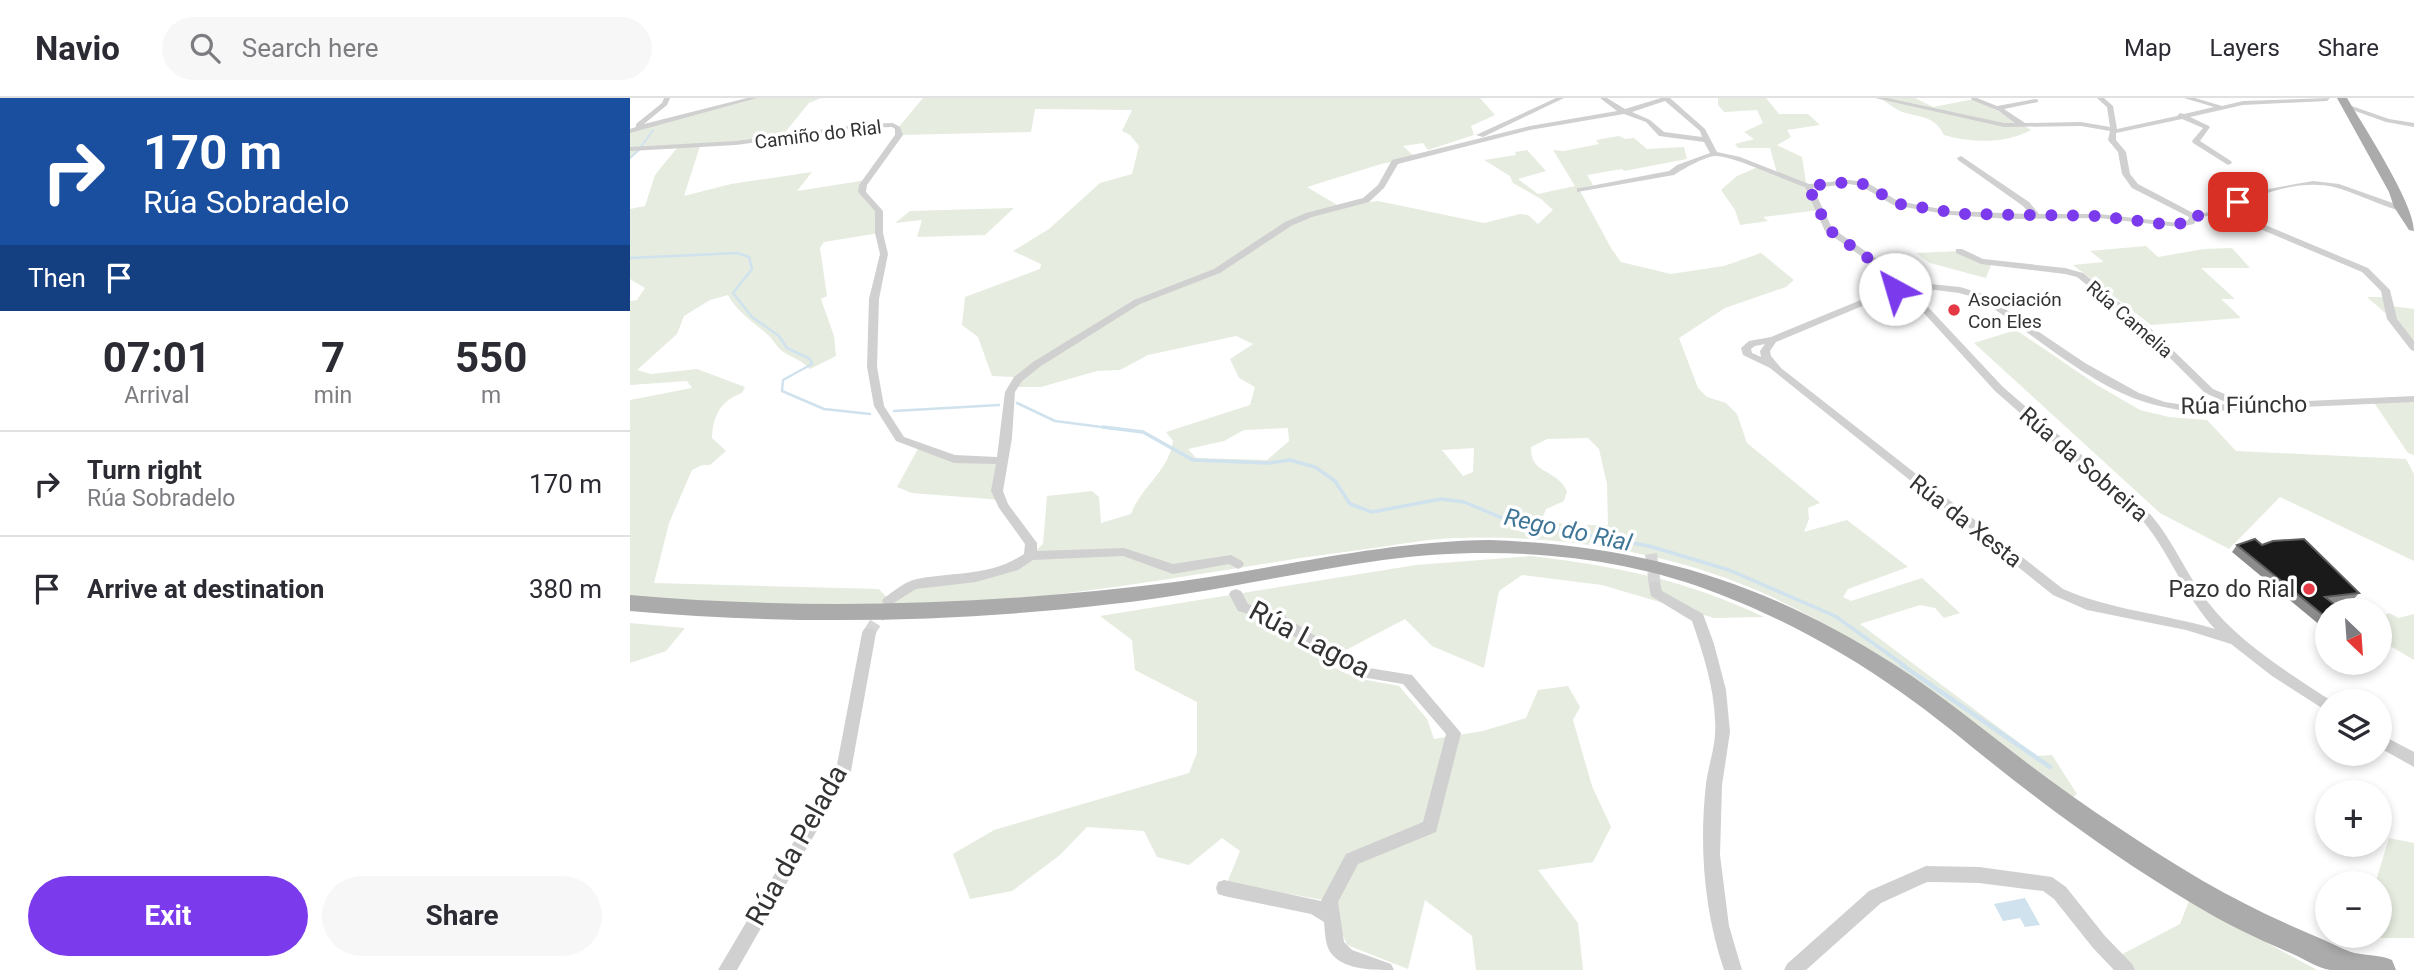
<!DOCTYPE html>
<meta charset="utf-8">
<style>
:root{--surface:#fff;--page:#f7f7f7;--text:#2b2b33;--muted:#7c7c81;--line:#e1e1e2;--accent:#7c3aed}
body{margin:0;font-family:Roboto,sans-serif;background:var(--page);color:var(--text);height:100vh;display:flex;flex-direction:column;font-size:26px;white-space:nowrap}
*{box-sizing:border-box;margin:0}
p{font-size:23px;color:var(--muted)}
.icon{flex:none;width:38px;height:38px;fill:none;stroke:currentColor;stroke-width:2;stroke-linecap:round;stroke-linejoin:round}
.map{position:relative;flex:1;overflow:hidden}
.details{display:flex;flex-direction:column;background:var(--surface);width:630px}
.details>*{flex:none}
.hud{background:#1a4fa0;color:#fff;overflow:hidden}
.needle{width:46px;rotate:155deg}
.fabs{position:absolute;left:1685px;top:500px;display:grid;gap:14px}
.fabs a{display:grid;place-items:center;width:77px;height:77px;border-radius:50%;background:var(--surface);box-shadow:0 4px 10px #0003;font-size:35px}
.pin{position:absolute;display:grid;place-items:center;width:60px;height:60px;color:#fff;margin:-30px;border-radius:14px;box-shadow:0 4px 10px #0006}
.me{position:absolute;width:77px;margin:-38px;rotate:321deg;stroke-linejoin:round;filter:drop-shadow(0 0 5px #0008)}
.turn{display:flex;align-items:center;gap:24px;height:147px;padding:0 28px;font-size:32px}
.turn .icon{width:91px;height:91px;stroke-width:2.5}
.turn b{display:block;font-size:49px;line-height:60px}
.then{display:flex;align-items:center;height:66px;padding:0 28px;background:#0003;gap:14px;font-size:26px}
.eta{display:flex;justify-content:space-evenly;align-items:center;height:119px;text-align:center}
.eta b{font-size:42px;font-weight:700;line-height:49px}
.cta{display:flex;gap:14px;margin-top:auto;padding:14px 28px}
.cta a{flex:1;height:80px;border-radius:42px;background:var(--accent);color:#fff;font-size:28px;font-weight:700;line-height:80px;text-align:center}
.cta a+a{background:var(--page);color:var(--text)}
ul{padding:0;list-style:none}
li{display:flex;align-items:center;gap:21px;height:105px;padding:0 28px;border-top:2px solid var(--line)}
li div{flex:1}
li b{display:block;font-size:26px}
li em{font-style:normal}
header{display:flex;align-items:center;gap:42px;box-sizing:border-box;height:98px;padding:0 35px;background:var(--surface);border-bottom:2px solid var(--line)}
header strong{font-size:33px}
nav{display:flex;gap:38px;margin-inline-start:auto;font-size:24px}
.search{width:490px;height:63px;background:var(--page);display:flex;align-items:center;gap:18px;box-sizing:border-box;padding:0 24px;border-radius:38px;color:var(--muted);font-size:26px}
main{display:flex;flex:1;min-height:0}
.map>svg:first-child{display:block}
.green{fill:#e6ecdf;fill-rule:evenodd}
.water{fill:#cfe2ee}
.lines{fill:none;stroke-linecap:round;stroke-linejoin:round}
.stream-far3{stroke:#cfe2ee;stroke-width:2}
.stream-far2{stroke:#cfe2ee;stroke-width:2.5}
.stream-far1{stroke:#cfe2ee;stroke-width:3.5}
.stream{stroke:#cfe2ee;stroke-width:4.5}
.street-tunnel{stroke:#d6d6d6;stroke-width:12;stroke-dasharray:12 6;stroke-linecap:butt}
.street{fill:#d0d0d0;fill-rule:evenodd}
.primary{fill:#ababab;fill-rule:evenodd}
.wall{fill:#8c8c8c}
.building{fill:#1a1a1a;stroke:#5f5f5f;stroke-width:2}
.route{stroke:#7c3aed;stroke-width:12;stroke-dasharray:0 21.6}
.poi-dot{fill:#e63946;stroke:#fff;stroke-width:2.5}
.labels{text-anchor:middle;stroke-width:7;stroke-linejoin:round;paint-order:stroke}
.far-street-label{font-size:19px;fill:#333;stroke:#fff}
.far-poi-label{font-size:19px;fill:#333;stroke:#fff;text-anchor:start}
.street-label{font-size:23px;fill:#333;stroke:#fff}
.poi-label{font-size:23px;fill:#333;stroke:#fff;text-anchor:end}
.water-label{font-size:24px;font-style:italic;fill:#3f7597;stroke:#fff}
.near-street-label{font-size:28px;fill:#333;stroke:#fff}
</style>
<header>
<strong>Navio</strong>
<div class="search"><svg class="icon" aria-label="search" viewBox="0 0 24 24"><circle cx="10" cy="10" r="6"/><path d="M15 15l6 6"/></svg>Search here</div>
<nav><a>Map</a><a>Layers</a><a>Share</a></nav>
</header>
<main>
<section class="details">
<div class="hud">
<div class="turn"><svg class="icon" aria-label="right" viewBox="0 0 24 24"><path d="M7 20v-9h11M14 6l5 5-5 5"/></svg><div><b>170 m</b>Rúa Sobradelo</div></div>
<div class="then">Then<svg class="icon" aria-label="arrive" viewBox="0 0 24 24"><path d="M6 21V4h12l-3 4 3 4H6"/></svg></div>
</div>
<div class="eta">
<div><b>07:01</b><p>Arrival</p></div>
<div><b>7</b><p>min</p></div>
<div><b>550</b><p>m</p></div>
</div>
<ul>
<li><svg class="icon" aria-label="right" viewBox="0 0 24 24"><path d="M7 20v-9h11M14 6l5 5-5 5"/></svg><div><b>Turn right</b><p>Rúa Sobradelo</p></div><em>170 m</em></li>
<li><svg class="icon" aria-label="arrive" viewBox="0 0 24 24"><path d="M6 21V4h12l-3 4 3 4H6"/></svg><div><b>Arrive at destination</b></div><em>380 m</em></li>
</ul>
<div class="cta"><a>Exit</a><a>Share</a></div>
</section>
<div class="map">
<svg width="1784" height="872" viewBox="0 0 1784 872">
<rect width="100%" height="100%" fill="#fff"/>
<g class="green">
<path d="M125,0h66l-12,5 -27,33 -82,10 -16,50 47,-12 81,-12 -15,19 70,-11 -5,12 17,19v22l-55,9 -4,6 7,48 -6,3 13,37 2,20 -26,13c-8,-9 -18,-11 -28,-18 -6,-5 -9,-12 -15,-17 -14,-12 -30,-22 -39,-39l-18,5 -26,16 -7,18 -40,36 14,4 46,-5 48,18 -3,6c-22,8 -29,23 -30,45l14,13 -16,14h-8l-10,5 -23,53 -15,60 225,6 10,11 24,-15 63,-8 54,-21 13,-12 4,-48 45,-5 7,6 2,26 30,-9c10,-27 38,-43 42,-73l-7,-9 84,-27 5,-18 -16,-9 -9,-19 23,-15 -17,-8 -88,19 -28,15 -23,1 -56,16h-28l1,-10 -22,-1 -14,-39 -16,-12 3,-28 75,-28 1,-5 -28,-13 36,-22 51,-46 32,-9 7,-28 -9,-11 -8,-4 10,-21 -97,-1 -4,23 -132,3 -1,-7 25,-30h557l15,17 -24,11 3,9 -46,15 -5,-7 -20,3 12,11 -34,7 -74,23 32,19 39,-5 106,22 36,-9 8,1 10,9 15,-14 -12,-11 -28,-16 -3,-7 -26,-16 32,-5 -1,-3 12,-2 19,21 -28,8 20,15 37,-8 -22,-36 11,1 35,-7 -3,-4 23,-4 6,3 9,-1 13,11 37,-2 3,12 -63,12 -2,-2 -35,6 6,10 -14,4 32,59 10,14 50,12 53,-8 37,-13 33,27 -8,7 -61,21 -46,30 19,50 9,9 19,6 11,11 10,29 73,60 -12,5 1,11 -5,13 43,-12 61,47 -60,22 -5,8 8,4 71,-23 38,35 -16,5 -9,-10 -15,-3 -60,19 177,132 15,-1 25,39 -5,4c-118,-88 -236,-189 -380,-231 -76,-22 -157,-32 -236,-29 -30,1 -60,7 -89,11 -106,13 -211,35 -317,46 -59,6 -120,11 -179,11 -69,0 -139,-4 -209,-6l-32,-4v-196l62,-12 -5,-7 -57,4v-84l7,-1 8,-12 -15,-9v-70l15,-3 10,-31 22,-27 -38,2 -9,9v-28zM658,330l1,13 -22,19 -71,-2 -8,-9 36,-8 20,-11zM958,340l11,11 8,35 1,41h-39l-27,-6 4,-10 18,-8 3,-10c-11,-23 -37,-16 -36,-44l16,-8zM844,350l-1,24 -10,4 -21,-26z"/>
<path d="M1088,0h48l13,16h29l12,11 -33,5 4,7 -14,8 25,12 4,25 13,28 -56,7 5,4 -28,4 -5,-15 -14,-20 16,-14 21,-9 19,6 -7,-25h-32l-3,-4 19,-5 -10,-7 19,-9 -6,-13 -33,2 -6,-7z"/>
<path d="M1250,0h35l18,9 41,-8 42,21 15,10c-26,14 -60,13 -87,5 -9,-18 -20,-17 -38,-22 -9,-2 -18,-10 -26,-15z"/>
<path d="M384,110l-29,27 -68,2 5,-17 -27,3 15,-12z"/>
<path d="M1516,148l12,11 46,-8 28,-1 18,20h-49l34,31h-14l20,19 -90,7 -78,-60 31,-3 -14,-11z"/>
<path d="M1329,153l32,14 -5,13 -56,-15 -14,-10z"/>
<path d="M1737,199h21l3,9 23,3v31h-7l-15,-21z"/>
<path d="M1386,232l81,55 43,25 29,7 38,3 29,31 170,8 8,15v87l-134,-64 -51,52 -69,-36 -186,-170z"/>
<path d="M1784,301v56l-6,-2 -35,-52z"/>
<path d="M289,349l35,12 47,2v39l-89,-7 -15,-6z"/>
<path d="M901,458c85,10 155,24 233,61l-50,1 -112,-33 -80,-10 -23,16 -15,77 -52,-22 -27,-27 -82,43 33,16 43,8 28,33 7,20 49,-8 43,-13 12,-28 30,-4 12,21 -7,13 19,66 19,41 -18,35 -55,8 40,53 5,47h-107l-4,-34 -47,-36 -17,69 -61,-24 -18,-44 -102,-18 13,-32 -18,-13 -33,27 -32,-8 -13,-26 -57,-4 -27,28 -48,36 -42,8 -17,-45 41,-24 195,-57 8,-20v-51l-62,-32 -3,-30 -32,-24 316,-51z"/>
<path d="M1759,515l10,5 15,-4v46l-34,-20v-23z"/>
<path d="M0,525l55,5 -19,23 -36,12z"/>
<path d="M1759,740l25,5v95h-54l20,-2v-52h-5z"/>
<path d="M1559,803l128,69h-190l-12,-12 65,-34z"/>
</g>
<path class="water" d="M1395,800l15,27 -15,2 -5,-9 -17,3 -9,-17z"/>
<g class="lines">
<g class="stream-far3">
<path d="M11,49l12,-17"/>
<path d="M0,60l9,-8"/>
</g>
<g class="stream-far2">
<path d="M0,160l107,-5 12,4 3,12 -19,24 19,24 27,19 8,12 23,11 2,5 -29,16 -1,11 42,18 46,5"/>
<path d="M387,305l38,18 62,8"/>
<path d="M264,313l105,-6"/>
</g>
<path class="stream-far1" d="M473,329l40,5 50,28 76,3 21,-3 25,7 20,14 15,23 22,8 69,-13 23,3 48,20 137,24 80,24 106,46 70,50"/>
<path class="stream" d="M1272,567l148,102"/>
<g class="street-tunnel">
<path d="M1021,456l4,32"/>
<path d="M239,535l16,-26"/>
</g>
<g class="street">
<path d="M34,0h6l-3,7 -23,19 103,-26h10l-127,35v-4l6,-2v-3l26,-21z"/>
<path d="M926,0h8l-81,39 -7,-2z"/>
<path d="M970,0h7l18,11 36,-11h9l35,31 12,23 23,5 69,27 40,-4 17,2 32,19 53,10 79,3 -7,-8 -65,-46 -1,-2 4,-2 68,46 10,12h60l80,9 9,-3 1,-3 -57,-29 -10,-14 -4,-22 -10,-12 2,-9 -29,-5 -77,1 -129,-29h12l117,25h11l-16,-12 -27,-11 -1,-2h6l20,8 39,-7 2,1v2l-34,7 21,14 56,-1 29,5 -3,-20 -10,-9h7l9,8 4,23 60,-13 3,-3 4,1 30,-7 -30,-9h11l27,8 21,-5 87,-3 -3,3 -84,4 -53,12 19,9 1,1 -10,14 31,20 1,2 -4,2 -35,-22 -1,-2 11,-13 -21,-9 -66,14v7l10,12 4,22 8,10 57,30 16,-2 33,-16 19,-6 50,-9 26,3 65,23v4h-3c-23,-6 -44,-18 -67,-24 -34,-8 -76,7 -105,23l139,58 22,22 7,29 17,22v10l-3,-1 -24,-31 -6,-28 -19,-19 -140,-59 -25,5 -3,6 -15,3 -80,-9 -90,1 -58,-4 -58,-10 -32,-19 -12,-2 -36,4 19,40 78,54 50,5 23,7 102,69 54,30 26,9 26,4 39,-2 -25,-11 -65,-65 -63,-51 -12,-3 -84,-10 -25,-11v-4h6l21,10 82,9 18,5 63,51 67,65 28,12 1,3 172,-8v6l-223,10c-20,-3 -39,-7 -58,-14 -57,-23 -104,-68 -156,-100l-18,-5 -55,-7 -79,-55 -20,-44c-18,-6 -74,-32 -90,-31 -11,1 -32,13 -41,19l-97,17v-4h3l89,-17 8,-6 33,-12 -6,-11 -45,-6 -13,-14 -22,-8 -94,16 -132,34 -14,24 -15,14 -57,15 -21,9 -71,47 -80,31 -99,62 -19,15 -7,11 -3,46 -9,53 5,13 29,39v8l87,-3 49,16 58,-9 11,6 2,3 -2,3 -4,2 -9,-5 -56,10 -50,-18 -90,4 -15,10 -42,12 -60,7 -27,17 -5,-2 -2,-3 2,-3c9,-6 19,-15 29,-18 38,-9 76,-2 111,-26l1,-10 -26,-36 -8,-17 5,-27 -42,-1 -58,-22 -22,-35 -7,-39 2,-68 11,-45 -5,-21v-22l-17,-19 1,-7 36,-50v-6l-3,-2 -27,1 -129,17 -106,6v-4l106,-6 129,-17 28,-1 7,4 3,8 -36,50 -1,7 17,19v22l5,21 -9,45 -2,68 7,39 20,31 51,18 42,2 8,-65 9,-15 19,-15 101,-62 80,-31 71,-47 21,-9 57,-15 15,-13 14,-25 138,-34 87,-15zM1035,3l35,30 2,6 -38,-5 -14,-12 -18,-8z"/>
<path d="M1716,6l43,15 25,4v4l-28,-5 -42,-15 -1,-1z"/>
<path d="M1267,190l5,3 -2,2 -21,6 -103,43 -6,9 1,5 10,12 282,221c48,21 102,25 152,40 -30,-32 -44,-74 -72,-108l-148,-130 -73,-80 -20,-17 5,-3 3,1 18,15 75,80 148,128c23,27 35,59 56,86 33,43 81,71 126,101h-5v10l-56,-36 -41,-32 -45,-14 -99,-20 -34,-15 -283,-227 -27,-13 -2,-7 8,-7 22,-4 102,-42zM1135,246l-5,7 1,6 -9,-4 -1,-4 4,-3z"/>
<path d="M1025,483l5,2 2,8 41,23 11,30 12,46 4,42 -8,53 -2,70 9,71 13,44h-18c-20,-59 -25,-124 -18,-186 3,-22 11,-41 9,-64 -1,-33 -12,-67 -23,-99l-41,-25 -2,-10 1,-3z"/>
<path d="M606,491l5,2 7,13 30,8 85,55 49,8 49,58 -25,99 -78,32 -20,38 6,40 8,8 39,14 3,6c-23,0 -54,0 -65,-20 -4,-8 -4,-19 -5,-28l-13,-8 -87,-18 -6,-2 -2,-6 2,-6 6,-2 97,21 25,-47 77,-32 23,-88 -43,-50 -48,-8 -86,-56 -31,-9 -9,-17 2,-3z"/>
<path d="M239,530l5,1 2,4 -25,138 -114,199h-19l118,-200 26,-137 2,-4z"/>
<path d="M1750,636l34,18v15l-34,-19z"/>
<path d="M1296,768l53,1 73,10 14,10 39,49 27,28 3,6h-21l-21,-22 -39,-49 -11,-8 -64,-8 -43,-1h-9l-46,21 -75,67h-22l3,-6 82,-73z"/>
</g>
<g class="primary">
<path d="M1707,0h10c17,29 67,105 67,133l-5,-1 -15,-23 -5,-15z"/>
<path d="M860,442c154,6 274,41 405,125 47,30 91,67 136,101 55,41 113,80 172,115 36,21 74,39 114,56 11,4 22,11 34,15 13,4 27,2 41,8l4,10c-21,0 -46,0 -66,0 -12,-2 -24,-10 -35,-15 -35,-15 -69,-31 -102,-51 -54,-32 -106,-68 -156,-106 -46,-34 -88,-72 -135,-105 -56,-40 -118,-74 -183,-99 -103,-41 -226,-49 -336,-34 -91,13 -180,34 -271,44 -161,19 -321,21 -482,7v-16c183,16 363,10 545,-13 106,-14 208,-41 315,-42z"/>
</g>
</g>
<path class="wall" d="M1607,447h25l97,48 -6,7 -20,3 -5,8 -1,20 -95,-79z"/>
<path class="building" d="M1625,441l7,6 11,-4 31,-2 55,54 -34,4 18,14h-15v8l-91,-74z"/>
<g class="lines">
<path class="route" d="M1265,191l-8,-17 -59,-43 -20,-43 41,-4 14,2 37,20 63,10 136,2 72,9 20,-3 3,-6 23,-2 21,-12"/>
</g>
<g class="poi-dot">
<circle cx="1324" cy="212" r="7"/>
<circle cx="1679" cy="491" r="7"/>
</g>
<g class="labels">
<g class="far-street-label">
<text transform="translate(188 36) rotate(-7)" y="7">Camiño do Rial</text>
<text transform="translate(1500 221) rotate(41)" y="7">Rúa Camelia</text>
</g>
<g class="far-poi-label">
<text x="1338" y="208">Asociación<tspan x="1338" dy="22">Con Eles</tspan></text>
</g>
<g class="street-label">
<text transform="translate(1614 307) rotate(-1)" y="8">Rúa Fiúncho</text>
<text transform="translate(1454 366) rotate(41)" y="8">Rúa da Sobreira</text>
<text transform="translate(1336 423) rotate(38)" y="8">Rúa da Xesta</text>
</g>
<g class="poi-label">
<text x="1665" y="499">Pazo do Rial</text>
</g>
<g class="water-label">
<text transform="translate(938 432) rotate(12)" y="8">Rego do Rial</text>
</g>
<g class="near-street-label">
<text transform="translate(680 541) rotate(28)" y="10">Rúa Lagoa</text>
<text transform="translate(166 747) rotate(-61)" y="10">Rúa da Pelada</text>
</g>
</g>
</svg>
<div class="fabs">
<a><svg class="needle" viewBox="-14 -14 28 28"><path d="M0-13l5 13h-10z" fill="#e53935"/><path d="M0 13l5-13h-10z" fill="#7c7c81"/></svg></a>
<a><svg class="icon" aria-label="layers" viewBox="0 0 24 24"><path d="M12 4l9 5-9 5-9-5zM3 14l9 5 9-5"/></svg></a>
<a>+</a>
<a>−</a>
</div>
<div class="pin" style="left:1608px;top:104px;background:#d93025"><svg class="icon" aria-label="arrive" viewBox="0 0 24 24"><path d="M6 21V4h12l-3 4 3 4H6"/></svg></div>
<svg class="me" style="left:1265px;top:191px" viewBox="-20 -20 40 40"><circle r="19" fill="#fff"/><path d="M0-13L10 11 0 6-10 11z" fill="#7c3aed"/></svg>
</div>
</main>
